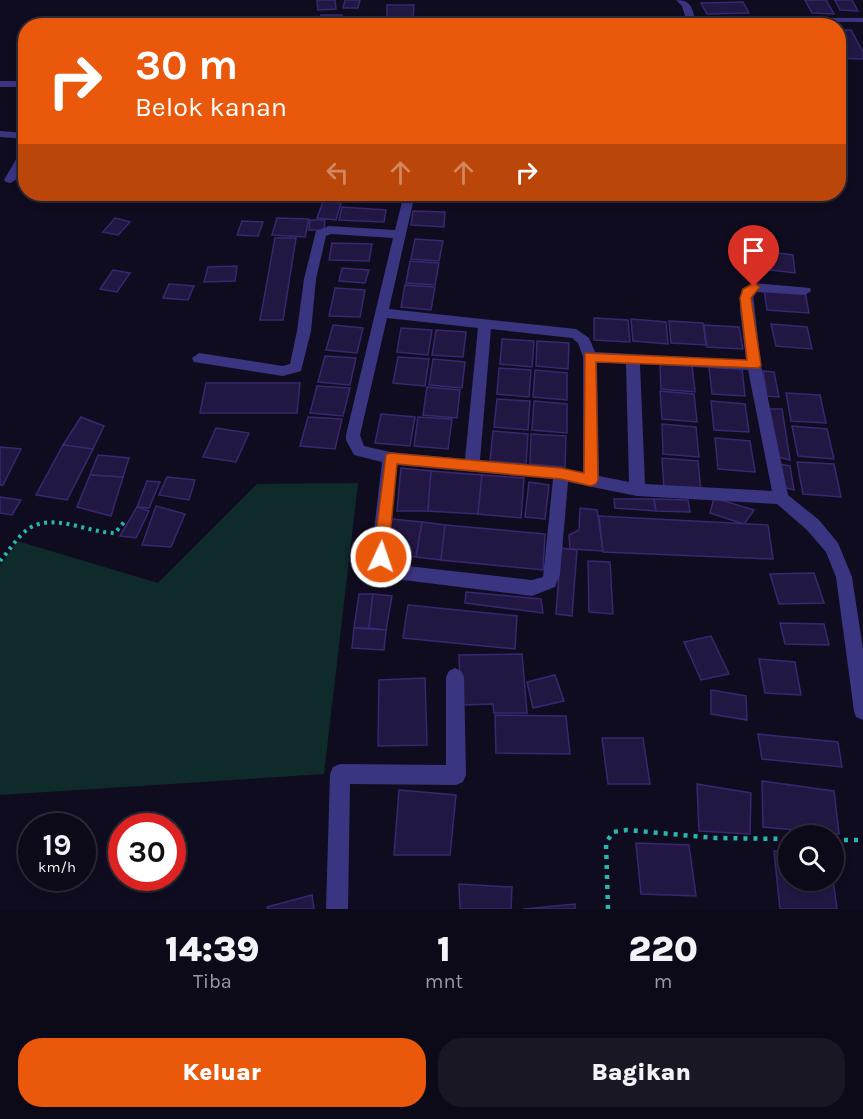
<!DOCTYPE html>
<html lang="id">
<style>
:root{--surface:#0c0918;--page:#1a1725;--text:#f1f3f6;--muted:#9a9aa2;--line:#2c2a37;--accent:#ea580c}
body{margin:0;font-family:Karla,sans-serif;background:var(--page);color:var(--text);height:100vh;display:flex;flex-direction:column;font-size:22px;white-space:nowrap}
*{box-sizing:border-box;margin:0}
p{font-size:20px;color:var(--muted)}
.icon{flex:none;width:33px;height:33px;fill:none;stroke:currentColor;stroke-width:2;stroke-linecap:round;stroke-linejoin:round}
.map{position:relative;height:909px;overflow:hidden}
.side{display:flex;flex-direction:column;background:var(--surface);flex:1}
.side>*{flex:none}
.top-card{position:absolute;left:18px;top:18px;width:828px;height:183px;border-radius:24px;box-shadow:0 3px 9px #0003,0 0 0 2px var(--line);background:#ea580c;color:#fff;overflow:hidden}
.fabs{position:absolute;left:778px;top:825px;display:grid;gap:12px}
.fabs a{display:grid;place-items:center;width:66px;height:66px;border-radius:50%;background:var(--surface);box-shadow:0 3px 9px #0003,0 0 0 2px var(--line);font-size:30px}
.speed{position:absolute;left:18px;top:813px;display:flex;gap:12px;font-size:30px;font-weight:700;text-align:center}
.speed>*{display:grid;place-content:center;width:78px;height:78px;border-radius:50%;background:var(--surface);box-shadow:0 3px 9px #0003,0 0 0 2px var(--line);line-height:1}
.speed small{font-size:15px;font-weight:400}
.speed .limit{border:9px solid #d22;background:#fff;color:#111}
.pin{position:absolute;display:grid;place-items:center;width:51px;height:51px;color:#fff;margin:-62px -26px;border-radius:50% 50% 50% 0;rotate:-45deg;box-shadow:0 0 6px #0007}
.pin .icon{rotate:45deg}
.me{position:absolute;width:66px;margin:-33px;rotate:3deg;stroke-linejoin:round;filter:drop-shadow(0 0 4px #0008)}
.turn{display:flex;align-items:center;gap:21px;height:126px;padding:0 18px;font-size:27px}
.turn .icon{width:78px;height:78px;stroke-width:2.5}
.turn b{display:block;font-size:42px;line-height:51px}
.lanes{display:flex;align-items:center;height:57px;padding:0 18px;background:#0003;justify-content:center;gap:30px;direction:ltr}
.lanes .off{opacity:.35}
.eta{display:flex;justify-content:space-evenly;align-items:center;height:102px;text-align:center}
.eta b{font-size:36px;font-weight:800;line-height:42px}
.action{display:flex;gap:12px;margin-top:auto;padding:12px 18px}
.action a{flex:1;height:69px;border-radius:24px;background:var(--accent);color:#fff;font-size:24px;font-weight:800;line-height:69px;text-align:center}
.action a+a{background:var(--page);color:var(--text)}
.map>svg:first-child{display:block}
.green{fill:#0f2a2a}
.building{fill:#211742;stroke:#37286f;stroke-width:1.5}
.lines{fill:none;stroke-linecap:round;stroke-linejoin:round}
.path-far1{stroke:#29b6af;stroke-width:4;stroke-dasharray:3 4.5;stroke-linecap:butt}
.path{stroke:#29b6af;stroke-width:4.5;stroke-dasharray:4 6;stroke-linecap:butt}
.lane{fill:#393581;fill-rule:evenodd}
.street{fill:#393581;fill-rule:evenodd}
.route{fill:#ea580c;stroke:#983908;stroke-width:1.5}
</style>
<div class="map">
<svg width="863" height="909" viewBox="0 0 863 909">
<rect width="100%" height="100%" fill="#100c20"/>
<path class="green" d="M358,483l-34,291 -324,21v-229l17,-25 141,42 99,-99z"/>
<g class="building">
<path d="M317,0h18l1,9 -18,1z"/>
<path d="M345,0h15l-2,8h-15z"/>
<path d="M805,0h21l8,14 -22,-1z"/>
<path d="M835,0h17l6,11 -18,-1z"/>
<path d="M743,2l6,11 -42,1 -6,-11z"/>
<path d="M387,5h27l-1,14h-26z"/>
<rect x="321" y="15" width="21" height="11"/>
<path d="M838,30h13l12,22v7l-25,-1z"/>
<path d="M323,202l18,1 -5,17 -19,-2z"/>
<path d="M342,207l44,3 -2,12 -45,-2z"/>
<path d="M413,211l32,1 -1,15 -33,-2z"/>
<path d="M115,218l15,4 -12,13 -15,-3z"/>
<path d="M277,218l32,1 -4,18 -33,-2z"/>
<path d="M310,220h15l-1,10h-15z"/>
<path d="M242,221l21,1 -5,14 -21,-1z"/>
<path d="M275,238h21l-13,82h-23z"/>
<path d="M415,239l28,2 -4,20 -28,-2z"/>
<path d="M332,243l40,1 -3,17 -40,-1z"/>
<path d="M763,251l30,4 2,18 -32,-4z"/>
<path d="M410,261l29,2 -4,22 -29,-2z"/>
<path d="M237,266l-2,15 -31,1 4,-15z"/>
<path d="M342,268l27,2 -4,13 -26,-2z"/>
<path d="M113,270l17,3 -13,19 -17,-3z"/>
<path d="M169,284l25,2 -6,14 -25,-2z"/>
<path d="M405,285l30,2 -4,23 -30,-3z"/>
<path d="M335,288l30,2 -5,27 -31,-1z"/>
<path d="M764,289l41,3 4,21 -42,-3z"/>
<path d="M594,318l34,2 2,22 -36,-2z"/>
<path d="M631,319l35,3 2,22 -35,-3z"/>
<path d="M669,321l34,2 3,22 -35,-2z"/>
<path d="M771,324l36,3 5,22 -36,-3z"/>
<path d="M333,325l30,3 -6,25 -31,-3z"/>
<path d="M704,325l35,2 4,22 -36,-2z"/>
<path d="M401,328l31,2 -4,25 -31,-3z"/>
<path d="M436,330l30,2 -3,25 -31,-2z"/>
<path d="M502,339l32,2 -2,26 -32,-3z"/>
<path d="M537,341l32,2 -1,26 -32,-3z"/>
<path d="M325,356l31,2 -6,27 -32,-3z"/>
<path d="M398,357l31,2 -4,27 -32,-3z"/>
<path d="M433,359l32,3 -3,26 -33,-3z"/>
<path d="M660,363l32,2 3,27 -34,-3z"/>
<path d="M709,367l33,2 3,27 -33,-2z"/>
<path d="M499,368l32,2 -2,27 -32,-3z"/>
<path d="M535,370l32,3v27l-34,-3z"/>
<path d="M763,371l11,1 5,25 -12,-1z"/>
<path d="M206,383h94l-3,30h-97z"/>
<path d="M317,386l33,2 -7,28 -33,-3z"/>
<path d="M427,387l33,3 -3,28 -34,-3z"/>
<path d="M660,391l34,3 3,28 -35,-3z"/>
<path d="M786,393l34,2 6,28 -35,-2z"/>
<path d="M497,399l33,2 -2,29 -34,-3z"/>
<path d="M534,401l33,3v29l-35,-3z"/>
<path d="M711,401l34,3 4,28 -35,-2z"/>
<path d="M769,409h13l8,51 -13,-3z"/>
<path d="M381,414l34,3 -5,29 -35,-3z"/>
<path d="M81,417l23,9 -11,23 -30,-4z"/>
<path d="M308,417l34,2 -7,30 -35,-3z"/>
<path d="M418,417l34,2 -4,30 -34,-3z"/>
<path d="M662,424l34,3 3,30 -36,-3z"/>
<path d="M792,426l35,3 7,30 -36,-3z"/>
<path d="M216,428l33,5 -13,29 -33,-5z"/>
<path d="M493,431l35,3 -2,30 -36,-3z"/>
<path d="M531,434l35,2 -1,31 -35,-3z"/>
<path d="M715,438l35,3 5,31 -37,-3z"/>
<path d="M63,445l30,4 -26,51 -31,-5z"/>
<path d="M0,447l21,2 -18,36h-3z"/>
<path d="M98,455l31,3 -6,19 -33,-2z"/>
<path d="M662,458l36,3 3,32 -37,-3z"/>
<path d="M797,462l37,2 7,33 -38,-3z"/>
<path d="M779,464l11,2 4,24 -12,-3z"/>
<path d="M401,468l30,3 -3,40h-31z"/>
<path d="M431,471l51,4 -4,39 -50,-3z"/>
<path d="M90,475l33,2 -12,39 -34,-9z"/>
<path d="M482,475l42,3 -3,40 -43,-4z"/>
<path d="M167,477l28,3 -6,20 -30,-5z"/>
<path d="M147,481l13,1 -11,26 -12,-1z"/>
<path d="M529,482l20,3 -4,34 -20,-2z"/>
<path d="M0,497l21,3 -9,15 -12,-2z"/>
<path d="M714,498l40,12 -10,14 -34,-11z"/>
<path d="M614,499h40l2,12 -41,-3z"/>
<path d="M654,499l34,1 2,12 -34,-1z"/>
<path d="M156,506l29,8 -14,33 -29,-2z"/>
<path d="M137,507l12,4 -13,27 -16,-2z"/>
<path d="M580,508l17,2 6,41 -33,-2 -1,-14 10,-5z"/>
<path d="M599,516l169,9 5,34 -170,-7z"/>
<path d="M391,519l31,3 -6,35 -30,-4z"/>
<path d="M422,522l23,3 -4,35 -25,-3z"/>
<path d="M445,525l100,9 -2,36 -102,-10z"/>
<path d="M561,548l16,2 -5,66 -16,-2z"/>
<path d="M588,561l22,1 3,52 -24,-2z"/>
<path d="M814,573l10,30 -45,1 -9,-30z"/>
<path d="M466,592l75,7 2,14 -78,-10z"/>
<path d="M359,594h14l-4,34h-15z"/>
<path d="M373,594l19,2 -6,34 -17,-2z"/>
<path d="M408,605l109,11 -2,33 -112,-11z"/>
<path d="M780,623l44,1 5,21 -44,-1z"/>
<path d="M354,628l32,2 -2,20 -32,-2z"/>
<path d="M711,636l18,38 -28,6 -17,-38z"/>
<path d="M522,654l5,59h-33l-1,-9 -32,1 -2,-50z"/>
<path d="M759,659l36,3 6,33 -36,-2z"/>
<path d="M555,675l9,26 -31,7 -6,-26z"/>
<path d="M425,678l2,67 -49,1 1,-66z"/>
<path d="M711,690l35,6 1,24 -36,-6z"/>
<path d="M495,715l71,1 4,38 -74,-1z"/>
<path d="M758,734l80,8 4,25 -80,-8z"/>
<path d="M602,738h41l7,46h-42z"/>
<path d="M762,781l72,10 5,43 -76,-7z"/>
<path d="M697,784l54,9 -1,41 -51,-3z"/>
<path d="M399,790l57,5 -6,60h-56z"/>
<path d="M636,843l53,2 7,51 -55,-2z"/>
<path d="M774,851l15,2v27h44l4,29h-57z"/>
<path d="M459,884l53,3 -1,22h-51z"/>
<path d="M312,895l2,14h-46l-1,-2z"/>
<path d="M575,904v5h-52z"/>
</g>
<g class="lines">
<path class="path-far1" d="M0,561c9,-10 17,-24 28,-32 24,-17 61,4 87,4l10,-12"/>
<g class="path">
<path d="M834,840h29"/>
<path d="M608,909l-2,-66 7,-11 14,-2 88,8 74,1"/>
</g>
<path class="lane" d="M688,17l175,1v4l-172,-1h-3z"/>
<g class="street">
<path d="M676,0c18,0 16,11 21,26h-9l-6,-20z"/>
<rect x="0" y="81" width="26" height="6"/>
<path d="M0,131l26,2v6l-26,-2z"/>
<path d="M26,148c0,12 -3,30 -16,35l-4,-1 -2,-2 17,-29z"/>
<path d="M404,194h11l-26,115 187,20 13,9 6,14 151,8 -6,-50 2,-21 12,-6 56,5 1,3 -6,4 -49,-3 -3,2 8,71 27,130 31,25 19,23 14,34 11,72v71l-7,-3 -2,-6 -18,-134 -10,-25 -19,-22 -30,-26 -140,-8 -69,-14 -8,92 -5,13 -23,9 -137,-17c-15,-5 -21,-16 -23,-32l10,-85 -28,-7 -8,-15v-5l47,-197 -62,-4 -5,2 -10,43 -5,52 -10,40 -18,5 -89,-14 -2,-4 7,-5 84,13 7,-2 7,-33 7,-52 12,-48 13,-5 66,4zM387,318l91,10 -13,131 -75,-7 -26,-6 -4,-11zM491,329l81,9 6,5 5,14v115l-22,-4 -81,-8zM597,362l29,2 3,118 -30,-6zM640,364l108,6 24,121 -127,-7zM397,465l156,14 -10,98 -11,3 -134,-15c-7,-5 -9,-10 -10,-18z"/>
<path d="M423,194h78l-2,2 -19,5 -51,-4z"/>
<path d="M455,668l6,3 3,6 2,98 -3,7 -7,3 -106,-1 -2,125h-22l4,-135 3,-7 7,-3 106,1v-88l3,-6z"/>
</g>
</g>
<path class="route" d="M754,283l6,4 -9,11 10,67 -2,3 -163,-6 2,118 -2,4 -5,2 -30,-7 -164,-15 -9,93 -2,5 -5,2 -6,-2 -2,-5 13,-102 4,-2 171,15 23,5 1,-120 162,7 -7,-62 3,-9z"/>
</svg>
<div class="fabs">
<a><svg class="icon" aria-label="search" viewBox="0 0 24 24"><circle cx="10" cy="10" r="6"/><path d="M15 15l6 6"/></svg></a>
</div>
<div class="speed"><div>19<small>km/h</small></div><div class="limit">30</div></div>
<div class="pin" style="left:754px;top:287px;background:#d93025"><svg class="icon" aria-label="arrive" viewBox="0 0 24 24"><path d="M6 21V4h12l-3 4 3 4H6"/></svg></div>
<svg class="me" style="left:381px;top:557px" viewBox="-20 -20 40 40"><circle r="17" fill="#ea580c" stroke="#fff" stroke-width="3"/><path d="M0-11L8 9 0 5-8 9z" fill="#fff"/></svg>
<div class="top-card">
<div class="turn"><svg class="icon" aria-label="right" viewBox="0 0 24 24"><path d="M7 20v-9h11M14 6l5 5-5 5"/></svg><div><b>30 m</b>Belok kanan</div></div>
<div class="lanes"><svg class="icon off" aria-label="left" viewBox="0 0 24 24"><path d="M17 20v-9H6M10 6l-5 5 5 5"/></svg><svg class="icon off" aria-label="ahead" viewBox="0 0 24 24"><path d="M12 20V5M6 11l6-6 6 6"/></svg><svg class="icon off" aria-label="ahead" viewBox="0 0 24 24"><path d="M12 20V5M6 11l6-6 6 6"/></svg><svg class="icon" aria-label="right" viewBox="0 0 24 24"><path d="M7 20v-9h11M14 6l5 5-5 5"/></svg></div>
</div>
</div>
<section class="side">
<div class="eta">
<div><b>14:39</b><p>Tiba</p></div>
<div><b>1</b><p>mnt</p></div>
<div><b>220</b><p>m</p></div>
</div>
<div class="action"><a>Keluar</a><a>Bagikan</a></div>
</section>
